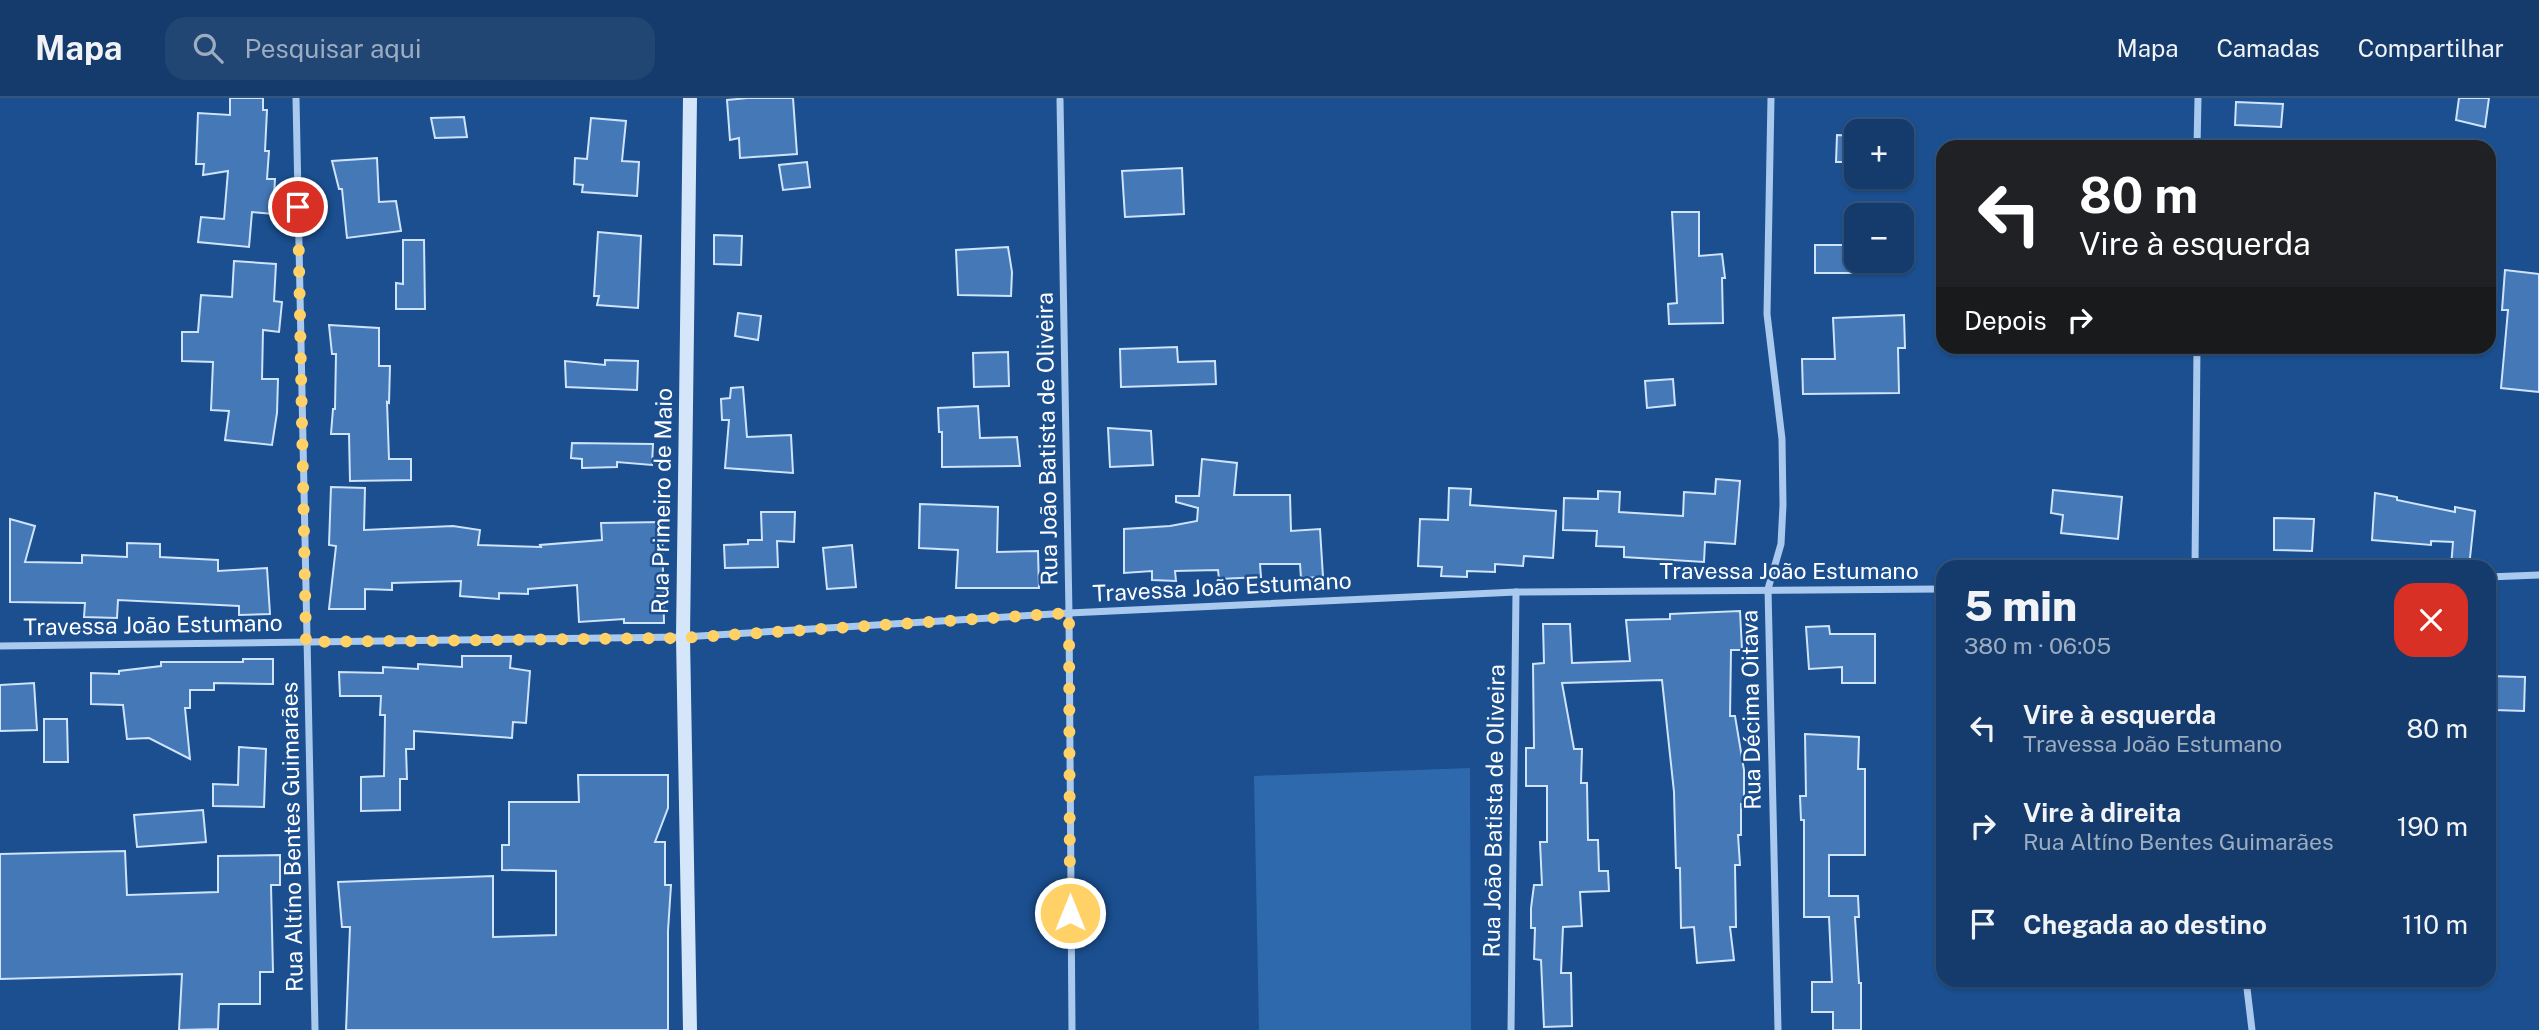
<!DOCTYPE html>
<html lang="pt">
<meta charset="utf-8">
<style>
:root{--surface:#143b6b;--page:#214673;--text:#f1f3f6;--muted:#9dadc1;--line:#33557e}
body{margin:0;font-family:"Public Sans",sans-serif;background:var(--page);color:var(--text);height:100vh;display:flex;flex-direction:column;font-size:26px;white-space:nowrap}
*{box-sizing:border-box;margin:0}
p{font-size:23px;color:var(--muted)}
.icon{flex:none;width:38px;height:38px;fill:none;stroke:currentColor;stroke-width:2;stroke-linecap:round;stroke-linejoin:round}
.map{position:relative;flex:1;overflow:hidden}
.details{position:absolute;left:1936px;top:462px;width:560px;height:427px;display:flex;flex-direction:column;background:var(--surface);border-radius:21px;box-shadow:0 2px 5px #0004,0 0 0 2px var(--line)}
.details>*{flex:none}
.hud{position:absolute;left:1936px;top:42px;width:560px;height:214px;border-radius:21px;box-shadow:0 2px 5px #0004,0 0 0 2px var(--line);background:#202124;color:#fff;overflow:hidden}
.buttons{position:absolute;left:1844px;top:21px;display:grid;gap:14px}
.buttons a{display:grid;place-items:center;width:70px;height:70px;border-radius:14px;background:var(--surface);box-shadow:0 2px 5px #0004,0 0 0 2px var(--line);font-size:35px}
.pin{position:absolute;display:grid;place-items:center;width:60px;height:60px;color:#fff;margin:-30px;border:4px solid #fff;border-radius:50%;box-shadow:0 2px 7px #0007}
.me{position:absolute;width:77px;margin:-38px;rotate:0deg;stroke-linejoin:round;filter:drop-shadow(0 0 5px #0008)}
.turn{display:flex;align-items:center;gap:24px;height:147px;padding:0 28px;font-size:32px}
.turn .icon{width:91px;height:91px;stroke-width:2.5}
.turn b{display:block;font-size:49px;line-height:60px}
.then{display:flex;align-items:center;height:66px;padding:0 28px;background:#0003;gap:14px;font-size:26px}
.round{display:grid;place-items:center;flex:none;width:74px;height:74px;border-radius:21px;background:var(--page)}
.headline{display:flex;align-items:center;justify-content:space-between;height:119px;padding:0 28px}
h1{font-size:42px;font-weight:800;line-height:52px}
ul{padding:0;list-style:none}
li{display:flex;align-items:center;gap:21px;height:98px;padding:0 28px}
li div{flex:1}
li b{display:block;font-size:26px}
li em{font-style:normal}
header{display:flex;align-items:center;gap:42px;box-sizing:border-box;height:98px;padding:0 35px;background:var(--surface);border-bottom:2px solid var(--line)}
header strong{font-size:33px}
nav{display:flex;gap:38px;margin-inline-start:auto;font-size:24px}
.search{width:490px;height:63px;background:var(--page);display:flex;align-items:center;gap:18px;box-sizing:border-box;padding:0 24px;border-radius:21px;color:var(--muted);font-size:26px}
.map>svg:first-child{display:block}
.green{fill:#2e69ad}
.building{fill:#4478b7;stroke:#cfe3fa;stroke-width:2}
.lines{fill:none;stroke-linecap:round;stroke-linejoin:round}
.street{stroke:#a9c9ee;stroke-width:7}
.secondary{stroke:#d6e6fa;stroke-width:14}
.route{stroke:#ffd166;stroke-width:12;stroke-dasharray:0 21.6}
.labels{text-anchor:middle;stroke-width:5;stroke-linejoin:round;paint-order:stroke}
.street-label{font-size:23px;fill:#fff;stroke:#1b4f8f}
</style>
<header>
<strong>Mapa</strong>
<div class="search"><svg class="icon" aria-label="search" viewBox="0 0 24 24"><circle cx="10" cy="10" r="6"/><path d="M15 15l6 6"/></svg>Pesquisar aqui</div>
<nav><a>Mapa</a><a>Camadas</a><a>Compartilhar</a></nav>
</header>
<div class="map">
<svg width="2539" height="932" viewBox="0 0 2539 932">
<rect width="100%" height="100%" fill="#1b4f8f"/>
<path class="green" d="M1470,670l1,262h-212l-5,-254z"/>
<g class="building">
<path d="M230,0h33v12h4l-2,41h4l-2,28h8l-2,35 -21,-2 -3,35 -51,-5 3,-25 23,2 4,-48 -25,4 1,-11h-8l2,-51 32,2z"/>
<path d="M748,0h45l4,56 -57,4 -1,-20 -9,2 -3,-40z"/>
<path d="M2459,0h30l-4,29 -29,-7z"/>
<path d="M2236,4l47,2 -2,23 -46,-2z"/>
<path d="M464,19l3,20 -32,1 -4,-20z"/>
<path d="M591,20l35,3 -4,40 17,1 -2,34 -55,-4 1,-7 -9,-1 1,-26 12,1z"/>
<path d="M1837,37l20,1v26h-21z"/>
<path d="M377,60l2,44 17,-1 5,30 -54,7 -5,-49h-3l-7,-28z"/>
<path d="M807,64l3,25 -27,3 -4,-25z"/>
<path d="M1182,70l2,46 -59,3 -3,-46z"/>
<path d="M1672,114h27v44l23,-2 3,24h-3l1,45 -54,1 -1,-20 9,-1z"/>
<path d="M598,134l43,4 -3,72 -41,-3 2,-9h-5z"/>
<path d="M714,137l28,1 -1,29 -27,-1z"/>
<path d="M403,142h21l1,69h-29v-26l7,1z"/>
<rect x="1815" y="147" width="42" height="28"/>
<path d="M1008,149l4,25 -1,24 -53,-1 -2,-45z"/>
<path d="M234,163l42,3 -2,37 8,1 -3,30 -16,-2 -1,49h16l-1,34 -5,32 -47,-5 4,-29 -18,-1 2,-48 -31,-1v-29h16l3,-37 31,2z"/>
<path d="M2505,172l34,4v118l-38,-4 7,-78h-6z"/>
<path d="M738,215l23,3 -3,24 -23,-4z"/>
<path d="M1904,217l1,33h-7l1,45 -96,1 -1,-35h33l-2,-41z"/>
<path d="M329,227l50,3v38h11l-1,37 -2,-1 2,57h22v21l-61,1 -1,-47h-18l2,-25h2l1,-55h-4z"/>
<path d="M1177,249l1,15 37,-1 1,23 -95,3 -1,-38z"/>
<path d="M1008,254l1,34 -35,1 -1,-34z"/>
<path d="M605,262l33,1 -1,29 -71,-3 -1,-26 40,4z"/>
<path d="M1673,281l2,26 -28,3 -2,-27z"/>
<path d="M743,289l4,50 44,-2 2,38 -68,-5 4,-48h-7l-1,-21 9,-1 1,-10z"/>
<path d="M978,308l2,32 37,-1 3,29 -78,1v-35h-3l-1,-24z"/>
<path d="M1108,330l43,3 2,34 -43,2z"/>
<path d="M572,345l81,1 -1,21 -35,-3v5l-35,1v-9l-11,-1z"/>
<path d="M1202,361l35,4 -3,32h56l1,36 29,-2 3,48 -22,1 -1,-14h-40l1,13 -42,2 -1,-9 -43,1 1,10 -24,-1v-9l-28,2v-44l46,-3 27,-5 1,-13 -22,-6v-6h23z"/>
<path d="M1716,381l24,2 -5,63 -30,-2 -1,20 -80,-5v-10l-28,-1 1,-15 -34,-1 1,-32 34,1v-8l22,1 -1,20 64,4 1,-24 31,2z"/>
<path d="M331,389l34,1 -1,42 89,-4 27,4 -2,15 63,2 -1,-2 62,-5 -1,-17 61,-1 2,101h-40v-4l-45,3 -2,-37 -49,4v5l-29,-1v6l-39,-3 1,-15 -69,2v7l-27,-1v20h-36l7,-63 -7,-1z"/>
<path d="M1449,390l22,1 -1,16 86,6 -3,47 -29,-2 -1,10 -28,-2v8l-28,-1v6l-26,-1 1,-9 -24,-1 2,-47 28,1z"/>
<path d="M2053,392l69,7 -4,42 -57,-6 2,-18 -12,-2z"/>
<path d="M2375,395l22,4v3l58,12v-5l20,4 -6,56h-18l2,-25 -22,-1v4l-59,-5z"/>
<path d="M920,406l78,3 -1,45 41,-1 1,37h-83l2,-38 -39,-2z"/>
<path d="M761,414h34l-1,30 -17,-1 1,26 -53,1 -1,-23 24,-1v-4h14z"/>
<path d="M2274,420l40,1 -2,32 -38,-1z"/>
<path d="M10,421l25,7 -10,36 57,1v-8l45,2v-14l33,1v13l58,3v11l49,-3 3,46 -31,1v-9l-121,-6 -1,18 -33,-1 1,-14 -75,-1z"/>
<path d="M852,447l4,42 -29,2 -4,-41z"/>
<path d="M1740,513l2,39h-11l-1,66h5l9,54v34h-3v31h-3l2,30h-5l1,62h-6l4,33 -37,3 -3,-36 -13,1 -1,-60h-4l-2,-76 -12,-112 -100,3 12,66h8l-1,34h6l1,57h10l1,31h9l1,20 -29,1 2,34 -19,1 -2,46h10l1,53 -28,1 -3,-67 -7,-1 1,-31h-4v-20l3,-23h8l-2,-43h7v-56h-21v-38h8l-1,-84 11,-1 -1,-39h27l2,39 58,-2 -4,-41 44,-1v-5z"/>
<path d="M1829,528l1,8h45v49h-33v-16l-33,2 -3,-42z"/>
<path d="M462,558h49l-1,12 20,3 -4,52 -13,-1 -1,16 -98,-7v18h-8l1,30h-7v31l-39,1v-34l23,-1 1,-61h-5l1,-19h-41l-1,-24 44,1v-6l35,2v-5l44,3z"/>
<path d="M243,561h30v25l-59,-1v7h-24v18h-5l5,51 -41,-21 -22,1 -4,-34 -32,-1v-31l28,1v-3l42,-5v-4h82z"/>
<path d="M2491,578l34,1 -1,34 -29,-1z"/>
<path d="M34,585l3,47 -37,1v-46z"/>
<path d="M44,621h23l1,43h-24z"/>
<path d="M1805,636l54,3 -1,32h7v86h-36v41h29l1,21h-4l4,66h2v47h-28v-18h-21v-30h20l-3,-65h-25v-97h-3l-1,-24h6z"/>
<path d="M239,649l27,2 -2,58 -51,-1v-22l25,1z"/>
<path d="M578,677h90v33l-13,34h10v43h6l-3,46v99h-322l4,-103h-8l-4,-45 155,-6v61l63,-2v-64l-54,-1v-25h7v-43h70z"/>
<path d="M203,712l3,32 -69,5 -3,-32z"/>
<path d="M125,753l2,44 91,-3v-36l62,-1v30h-9l2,87h-13v32h-41l-1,25 -39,1 3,-56 -182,5v-125z"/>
</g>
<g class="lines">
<g class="street">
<path d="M296,0l19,932"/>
<path d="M1771,0l-4,216 15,125 1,66 -2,39 -13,45 10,441"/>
<path d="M1060,2l9,513 3,417"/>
<path d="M2197,49l1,-49"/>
<path d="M2195,469l2,-221"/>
<path d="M2488,479l51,-2"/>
<path d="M0,548l683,-9 386,-24 447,-21 426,-3"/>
<path d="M2246,882l6,50"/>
<path d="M1511,932l5,-438"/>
</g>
<path class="secondary" d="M690,0l-7,539 7,393"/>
</g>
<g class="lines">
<path class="route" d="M298,109l8,435 376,-4 387,-25 1,300"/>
</g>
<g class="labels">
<g class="street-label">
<text transform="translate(1047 341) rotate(-91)" y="8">Rua João Batista de Oliveira</text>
<text transform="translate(662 403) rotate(-89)" y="8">Rua Primeiro de Maio</text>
<text x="1789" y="481">Travessa João Estumano</text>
<text transform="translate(1222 489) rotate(-3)" y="8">Travessa João Estumano</text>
<text transform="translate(153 527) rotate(-1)" y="8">Travessa João Estumano</text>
<text transform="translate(1751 612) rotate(-91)" y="8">Rua Décima Oitava</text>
<text transform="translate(1494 713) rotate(-89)" y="8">Rua João Batista de Oliveira</text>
<text transform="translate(292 739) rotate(-91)" y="8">Rua Altíno Bentes Guimarães</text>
</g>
</g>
</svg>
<div class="buttons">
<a>+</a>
<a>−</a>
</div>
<div class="pin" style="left:298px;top:109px;background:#d93025"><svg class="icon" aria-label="arrive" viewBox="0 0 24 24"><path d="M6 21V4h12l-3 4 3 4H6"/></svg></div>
<svg class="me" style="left:1070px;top:815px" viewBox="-20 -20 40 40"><circle r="17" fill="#ffd166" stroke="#fff" stroke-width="3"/><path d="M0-11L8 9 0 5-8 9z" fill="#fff"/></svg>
<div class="hud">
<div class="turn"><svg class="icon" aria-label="left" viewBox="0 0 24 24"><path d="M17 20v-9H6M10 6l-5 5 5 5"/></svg><div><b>80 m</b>Vire à esquerda</div></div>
<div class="then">Depois<svg class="icon" aria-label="right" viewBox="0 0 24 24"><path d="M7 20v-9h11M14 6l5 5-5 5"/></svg></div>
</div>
<section class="details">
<div class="headline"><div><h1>5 min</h1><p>380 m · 06:05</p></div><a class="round" style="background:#d93025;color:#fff"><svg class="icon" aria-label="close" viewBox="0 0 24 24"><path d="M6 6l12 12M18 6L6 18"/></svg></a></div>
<ul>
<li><svg class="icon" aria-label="left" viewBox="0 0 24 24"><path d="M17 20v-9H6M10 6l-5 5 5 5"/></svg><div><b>Vire à esquerda</b><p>Travessa João Estumano</p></div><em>80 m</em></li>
<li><svg class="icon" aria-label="right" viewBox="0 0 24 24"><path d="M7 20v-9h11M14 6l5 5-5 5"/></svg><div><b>Vire à direita</b><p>Rua Altíno Bentes Guimarães</p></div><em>190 m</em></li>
<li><svg class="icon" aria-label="arrive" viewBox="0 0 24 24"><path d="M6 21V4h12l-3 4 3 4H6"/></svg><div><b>Chegada ao destino</b></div><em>110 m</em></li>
</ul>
</section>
</div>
